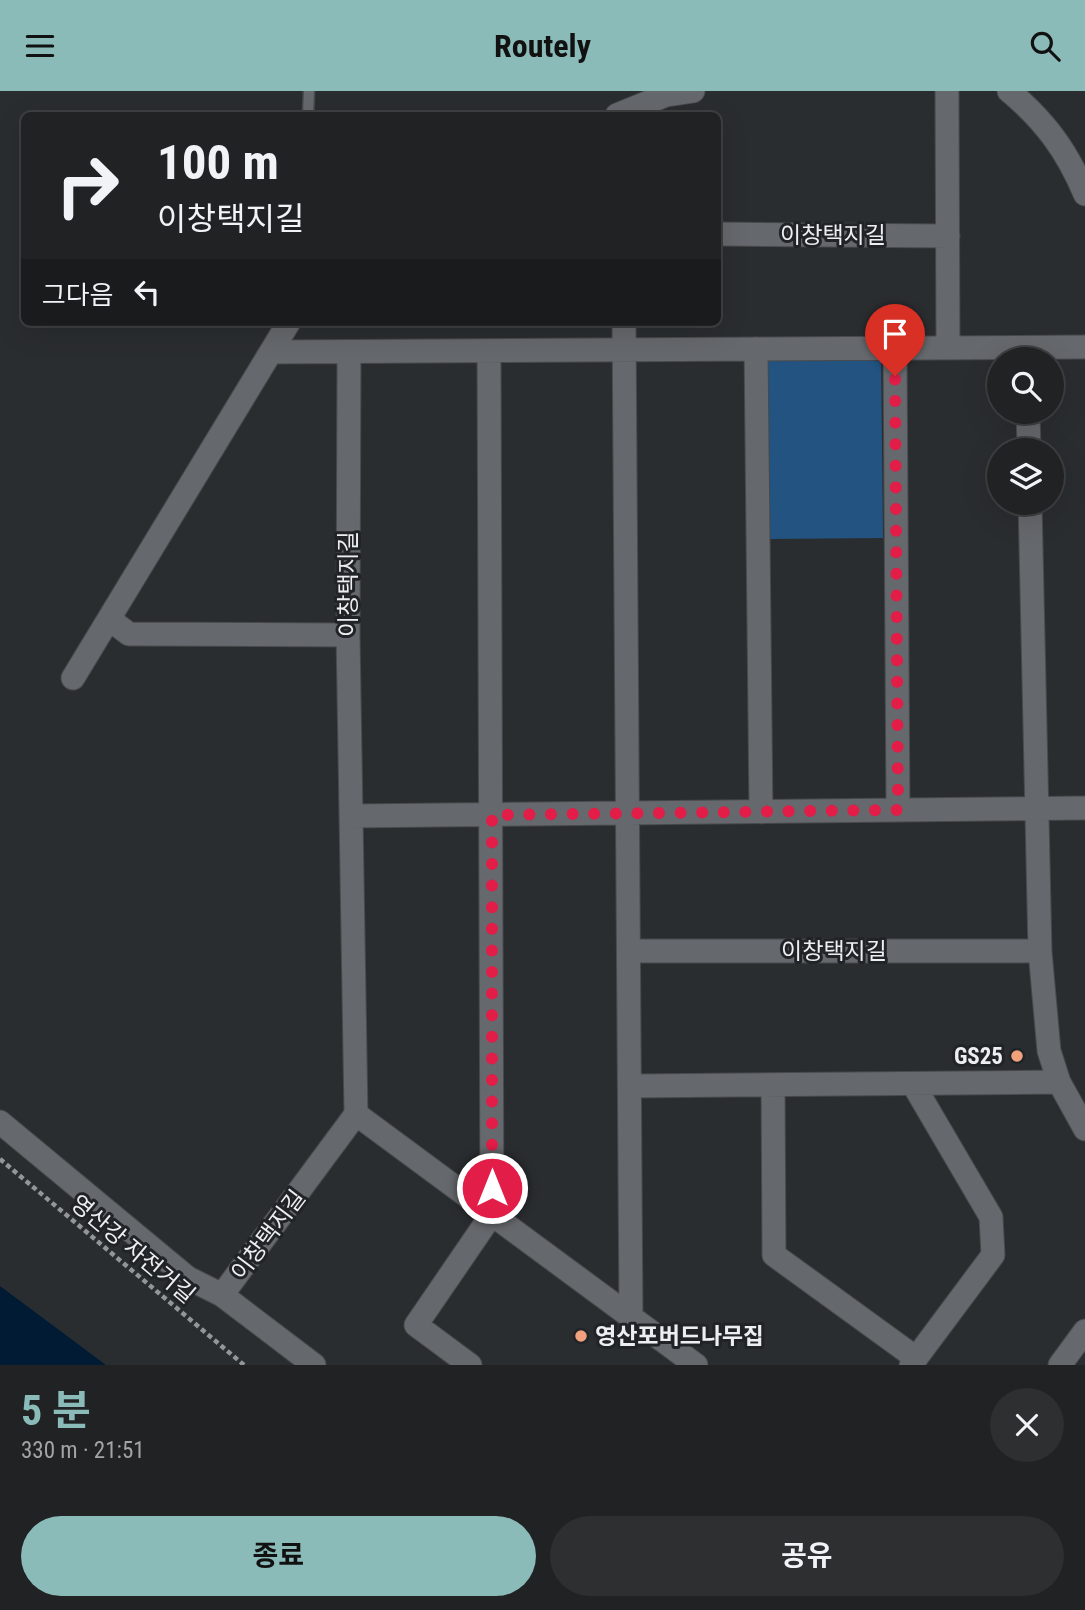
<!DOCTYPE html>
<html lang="ko">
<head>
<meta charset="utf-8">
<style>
  body { margin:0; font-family:"Roboto Condensed","Noto Sans KR",sans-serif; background:#2d2f31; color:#f1f3f6; height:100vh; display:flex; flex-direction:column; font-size:26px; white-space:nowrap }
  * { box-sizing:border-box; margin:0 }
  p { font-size:23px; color:#a2a4a6 }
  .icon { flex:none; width:38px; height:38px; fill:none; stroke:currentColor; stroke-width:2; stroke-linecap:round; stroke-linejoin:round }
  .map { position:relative; height:1274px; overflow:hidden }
  .details { display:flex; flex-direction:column; background:#202224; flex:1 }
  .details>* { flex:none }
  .guide { position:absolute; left:21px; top:21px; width:700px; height:214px; border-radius:10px; box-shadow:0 7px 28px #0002,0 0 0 2px #3d3f41; background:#202224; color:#f1f3f6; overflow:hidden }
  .buttons { position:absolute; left:987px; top:256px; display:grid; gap:14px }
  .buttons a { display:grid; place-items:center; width:77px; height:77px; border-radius:50%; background:#202224; box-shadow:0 7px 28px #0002,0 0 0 2px #3d3f41; font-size:35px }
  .pin { position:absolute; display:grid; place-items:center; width:60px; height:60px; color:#fff; margin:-72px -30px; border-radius:50% 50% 50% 0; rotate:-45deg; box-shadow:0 0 7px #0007 }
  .pin .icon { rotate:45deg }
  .me { position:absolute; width:77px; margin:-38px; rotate:0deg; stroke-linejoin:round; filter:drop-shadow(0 0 5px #0008) }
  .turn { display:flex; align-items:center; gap:24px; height:147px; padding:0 21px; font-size:32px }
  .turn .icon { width:91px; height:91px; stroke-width:2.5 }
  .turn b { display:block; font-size:49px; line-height:60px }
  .then { display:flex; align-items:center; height:66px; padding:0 21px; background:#0003; gap:14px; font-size:26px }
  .round { display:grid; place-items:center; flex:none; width:74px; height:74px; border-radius:37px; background:#2d2f31 }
  .head { display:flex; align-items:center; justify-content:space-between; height:119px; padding:0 21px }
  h1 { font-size:42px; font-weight:700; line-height:52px; color:#8bbbb9 }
  .action { display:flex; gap:14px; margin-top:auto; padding:14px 21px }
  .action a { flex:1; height:80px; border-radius:42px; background:#8bbbb9; color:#111; font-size:28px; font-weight:700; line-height:80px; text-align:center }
  .action a+a { background:#2d2f31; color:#f1f3f6 }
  header { display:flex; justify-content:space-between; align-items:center; height:91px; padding:0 21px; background:#8bbbb9; color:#111; font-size:32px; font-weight:700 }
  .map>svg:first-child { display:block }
  .green { fill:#225381 }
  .water { fill:#011b35 }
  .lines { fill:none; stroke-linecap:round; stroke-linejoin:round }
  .service-casing { stroke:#47494c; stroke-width:13 }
  .minor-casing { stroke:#47494c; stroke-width:25 }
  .path { stroke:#939698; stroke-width:4.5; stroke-dasharray:5 3.5; stroke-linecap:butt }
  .service { stroke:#65686c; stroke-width:10 }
  .minor { stroke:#65686c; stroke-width:23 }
  .route { stroke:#e11d48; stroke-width:12; stroke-dasharray:0 21.6 }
  .poi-dot { fill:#f1a17b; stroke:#202327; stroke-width:2.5 }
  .labels { text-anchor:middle; stroke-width:6; stroke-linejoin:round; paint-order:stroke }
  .street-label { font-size:23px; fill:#eceef0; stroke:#202327 }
  .poi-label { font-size:23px; font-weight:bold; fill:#eceef0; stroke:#202327; text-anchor:end }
</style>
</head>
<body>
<header><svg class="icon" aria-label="menu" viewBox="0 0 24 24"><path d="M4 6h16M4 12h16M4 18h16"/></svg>Routely<svg class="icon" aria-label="search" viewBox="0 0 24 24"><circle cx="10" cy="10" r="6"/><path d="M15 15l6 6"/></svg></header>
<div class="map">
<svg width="1085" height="1274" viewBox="0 0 1085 1274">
  <rect width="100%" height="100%" fill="#2a2d30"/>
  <path class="green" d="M881,266L883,447L769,448L767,267Z"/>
  <path class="water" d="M0,1195L106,1274H0Z"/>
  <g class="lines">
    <defs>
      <path id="service" d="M308,24L309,0"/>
      <path id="minor" d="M947,0L948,257
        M1009,0C1045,30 1067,60 1085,103
        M617,24L666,4L693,0
        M718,143L948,145
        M624,231L631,1226
        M895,257L898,719
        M756,258L761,721
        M271,261L1085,256
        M1028,320L1029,359
        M1030,411L1040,860L1049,960L1059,991L1085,1038
        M109,528L129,543L348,544
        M73,587L289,231
        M351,725L1085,717
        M629,860H1040
        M773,994L774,1164L916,1267
        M632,995L1059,991
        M356,1023L696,1274
        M0,1031L188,1187L222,1204
        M314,1274L222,1204L356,1023L348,544L349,261
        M470,1274L416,1234L492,1123L489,260
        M911,1274L993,1164L991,1126L913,993
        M1060,1274L1085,1240"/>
    </defs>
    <use href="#service" class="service-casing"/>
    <use href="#minor" class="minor-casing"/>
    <path class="path" d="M0,1068L244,1274"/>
    <use href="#service" class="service"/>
    <use href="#minor" class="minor"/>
  </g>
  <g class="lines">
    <path class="route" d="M492,1097V724L898,719L895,285"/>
  </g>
  <g class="poi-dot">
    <circle cx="1017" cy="965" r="7"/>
    <circle cx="581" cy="1245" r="7"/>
  </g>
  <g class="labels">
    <g class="street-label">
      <text x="833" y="152">이창택지길</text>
      <text transform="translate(348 493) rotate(-90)" y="8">이창택지길</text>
      <text x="834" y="868">이창택지길</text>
      <text transform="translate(268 1144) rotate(-53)" y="8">이창택지길</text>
      <text transform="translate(133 1158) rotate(40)" y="8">영산강 자전거길</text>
    </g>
    <g class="poi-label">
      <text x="1003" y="973">GS25</text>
      <text x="595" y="1253" text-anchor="start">영산포버드나무집</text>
    </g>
  </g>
</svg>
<div class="buttons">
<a><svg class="icon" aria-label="search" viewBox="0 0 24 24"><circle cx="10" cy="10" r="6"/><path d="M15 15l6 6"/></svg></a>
<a><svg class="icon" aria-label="layers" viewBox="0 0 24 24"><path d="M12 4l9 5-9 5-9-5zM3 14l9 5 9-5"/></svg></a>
</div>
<div class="pin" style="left:895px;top:285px;background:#d93025"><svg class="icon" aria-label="arrive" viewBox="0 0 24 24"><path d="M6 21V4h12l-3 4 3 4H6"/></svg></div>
<svg class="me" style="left:492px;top:1097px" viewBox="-20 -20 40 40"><circle r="17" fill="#e11d48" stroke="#fff" stroke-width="3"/><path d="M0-11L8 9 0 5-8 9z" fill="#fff"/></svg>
<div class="guide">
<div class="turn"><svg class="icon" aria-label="right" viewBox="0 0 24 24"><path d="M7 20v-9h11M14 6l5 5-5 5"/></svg><div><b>100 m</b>이창택지길</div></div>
<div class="then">그다음<svg class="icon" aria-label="left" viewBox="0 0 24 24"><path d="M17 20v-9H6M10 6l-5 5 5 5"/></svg></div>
</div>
</div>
<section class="details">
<div class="head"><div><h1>5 분</h1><p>330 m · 21:51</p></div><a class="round"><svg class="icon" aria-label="close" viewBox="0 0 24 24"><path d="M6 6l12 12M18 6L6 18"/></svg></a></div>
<div class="action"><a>종료</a><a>공유</a></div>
</section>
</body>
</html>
